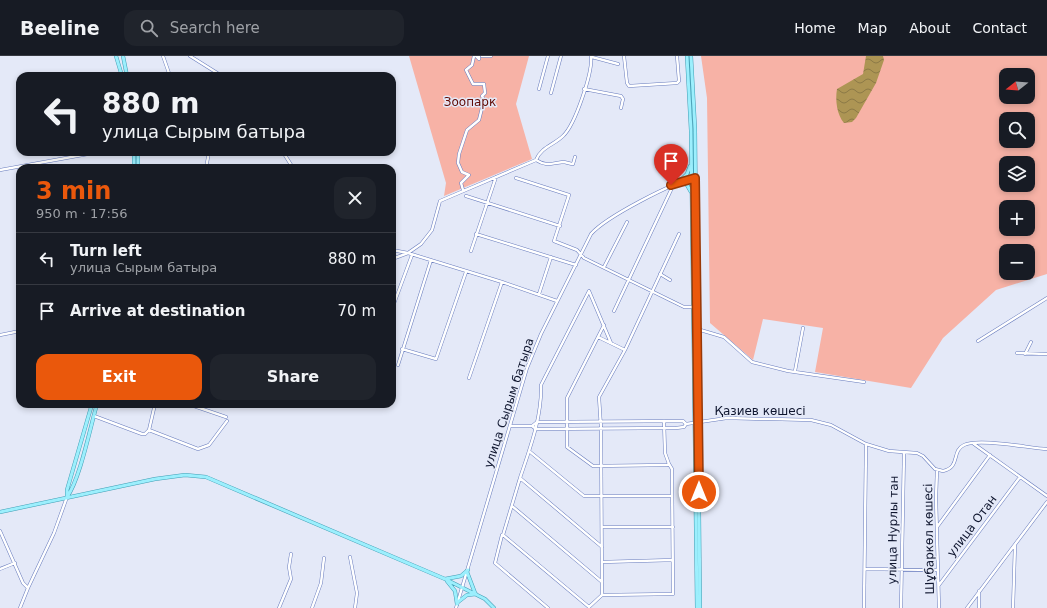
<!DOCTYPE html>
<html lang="en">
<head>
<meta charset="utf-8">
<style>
  body { margin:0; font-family:"DejaVu Sans",sans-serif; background:#20242c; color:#f1f3f6; height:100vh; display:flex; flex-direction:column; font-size:15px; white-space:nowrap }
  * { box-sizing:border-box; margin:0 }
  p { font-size:13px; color:#9ea1a6 }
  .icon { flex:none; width:22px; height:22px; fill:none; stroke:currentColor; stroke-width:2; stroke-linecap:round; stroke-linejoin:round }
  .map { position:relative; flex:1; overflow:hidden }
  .panel { position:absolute; left:16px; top:108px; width:380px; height:244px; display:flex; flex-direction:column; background:#171b24; border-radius:12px; box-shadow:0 2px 6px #0003 }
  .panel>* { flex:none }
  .top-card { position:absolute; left:16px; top:16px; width:380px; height:84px; border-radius:12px; box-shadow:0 2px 6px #0003; background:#171b24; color:#f1f3f6; overflow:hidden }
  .needle { width:26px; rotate:253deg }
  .tools { position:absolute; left:999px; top:12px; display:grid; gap:8px }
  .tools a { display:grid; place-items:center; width:36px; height:36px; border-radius:8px; background:#171b24; box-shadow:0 2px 6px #0003; font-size:20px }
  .pin { position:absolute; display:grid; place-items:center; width:34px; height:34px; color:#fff; margin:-41px -17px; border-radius:50% 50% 50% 0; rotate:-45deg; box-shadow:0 0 4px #0007 }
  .pin .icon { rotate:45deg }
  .me { position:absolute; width:44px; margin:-22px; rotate:0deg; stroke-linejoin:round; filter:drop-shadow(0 0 3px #0008) }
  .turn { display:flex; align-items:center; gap:14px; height:84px; padding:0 20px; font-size:18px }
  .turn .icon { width:52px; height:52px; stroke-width:2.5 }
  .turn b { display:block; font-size:28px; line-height:34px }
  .round { display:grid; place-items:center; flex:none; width:42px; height:42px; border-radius:12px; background:#20242c }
  .summary { display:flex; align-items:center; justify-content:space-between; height:68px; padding:0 20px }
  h1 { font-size:24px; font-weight:600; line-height:30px; color:#ea580c }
  .button { display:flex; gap:8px; margin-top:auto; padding:8px 20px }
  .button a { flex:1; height:46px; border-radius:12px; background:#ea580c; color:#fff; font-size:16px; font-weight:600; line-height:46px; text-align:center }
  .button a+a { background:#20242c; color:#f1f3f6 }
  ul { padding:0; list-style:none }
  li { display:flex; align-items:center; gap:12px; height:52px; padding:0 20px; border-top:1px solid #363941 }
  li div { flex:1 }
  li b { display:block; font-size:15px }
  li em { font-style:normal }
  header { display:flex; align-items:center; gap:24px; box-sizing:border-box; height:56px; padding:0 20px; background:#171b24; border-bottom:1px solid #363941 }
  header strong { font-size:19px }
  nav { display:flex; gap:22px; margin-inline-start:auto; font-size:14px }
  .search { width:280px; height:36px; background:#20242c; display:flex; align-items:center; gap:10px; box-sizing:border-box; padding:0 14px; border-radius:12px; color:#9ea1a6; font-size:15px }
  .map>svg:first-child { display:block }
  .green { fill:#f7b2a6; fill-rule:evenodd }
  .water { fill:url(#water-waves) }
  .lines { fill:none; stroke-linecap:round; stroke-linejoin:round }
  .minor-casing { stroke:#677bbd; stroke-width:3.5 }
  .major-casing { stroke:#409db4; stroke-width:4 }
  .minor { stroke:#fff; stroke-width:2.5 }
  .major { stroke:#9ceffd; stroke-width:3 }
  .route-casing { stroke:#983908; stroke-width:10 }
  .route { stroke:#ea580c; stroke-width:7 }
  .labels { text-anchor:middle; stroke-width:3; stroke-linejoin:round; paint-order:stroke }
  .park-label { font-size:12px; fill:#610a04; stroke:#e4e9f8 }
  .street-label { font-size:12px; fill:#0f162f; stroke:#e4e9f8 }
</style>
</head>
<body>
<header>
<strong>Beeline</strong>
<div class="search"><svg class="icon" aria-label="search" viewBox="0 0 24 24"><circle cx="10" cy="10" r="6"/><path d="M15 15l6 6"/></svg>Search here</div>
<nav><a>Home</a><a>Map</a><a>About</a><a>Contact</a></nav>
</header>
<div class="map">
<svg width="1047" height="552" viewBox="0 0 1047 552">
  <defs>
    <pattern id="water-waves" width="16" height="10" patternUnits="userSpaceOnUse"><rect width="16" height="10" fill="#ad9554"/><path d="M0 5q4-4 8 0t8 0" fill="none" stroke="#8b7946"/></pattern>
  </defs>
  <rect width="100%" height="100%" fill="#e4e9f8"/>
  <path class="green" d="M409,0H529L516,48L532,103L444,140L446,127Z
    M701,0H1047V218L996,234L943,282L911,332L815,316L823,272L763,263L753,304L710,267L707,42ZM1006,19H1028V41H1006ZM1006,63H1028V85H1006ZM1006,107H1028V129H1006ZM1006,151H1028V173H1006ZM1006,195H1028V217H1006Z"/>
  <path class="water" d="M866,0H883L884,4L876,27L856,62L852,66L844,67C837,59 835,44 837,33L863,18Z"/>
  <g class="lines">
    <defs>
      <path id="minor" d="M163,0L170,20
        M190,0L222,20
        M476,0L479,3V0
        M482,0H491
        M624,0L627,27L629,30L677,27L679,25L677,0
        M592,1L618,8
        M539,33L548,0
        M584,33L621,40L623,43L621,52
        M551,37L561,0
        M283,96L293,112
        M536,104C547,111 552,107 563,106C566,106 570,108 573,108L575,101
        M206,112L209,96
        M0,114L99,96
        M516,122L569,139L554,185L577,194L584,202L684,251H694
        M463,134L461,127L469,119L462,116L458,107L459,98L467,74L479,64L484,44L482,40L485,37L484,28H473L466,14L472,9L474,0
        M466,140L560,170
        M476,178L576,209
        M392,194L408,197L421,188L432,174L440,145L536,104C541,91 554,89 563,80C575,69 593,16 591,0
        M471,195L496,121
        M392,203L408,197L502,226L557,245
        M604,211L627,166
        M660,218L670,224
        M589,235L541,329C542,361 530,392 520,422L602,491
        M589,235L611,287
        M539,238L551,201
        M392,253L412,199
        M614,255L671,134V130
        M604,269L567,342V391L593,410L667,409L669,408L665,397L664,365
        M697,273L724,281L752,306L788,315L864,326
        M0,279L20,275
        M598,281L625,294
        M978,285L1047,242
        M402,293L436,303L466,216
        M1017,297L1047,298
        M1025,298L1031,286
        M398,309L431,204
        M795,315L803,272
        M469,322L502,226
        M188,348L226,361
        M94,360L142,378H145L149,374L155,348
        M510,370H532L537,366L683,365L686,368L727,362L811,364L831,369L866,388L889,395L917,397L923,400L935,413L943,415C961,411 951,395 964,389C979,382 1029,392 1047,393
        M532,370L536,373L676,372L684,371L686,368
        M149,374L198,393L209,389L227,365
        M974,388L1047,440
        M529,395L584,440H672
        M669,408L672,413L673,538L602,539L601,372L599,341L625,294L679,178
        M937,414L936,442L939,552
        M520,422L503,479L589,551L602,539
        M512,450L602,526
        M602,471H673
        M937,471L990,399
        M0,475L23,527L28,532
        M502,479L495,507L548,552
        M350,501L357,537L355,552
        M602,506L673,504
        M0,513L15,507
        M865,513L938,514
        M939,529L1020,421
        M979,535V552
        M20,552L28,532L54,477L67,441
        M279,552L291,523L289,511L291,498
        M312,552L321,527L324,502
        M456,552L527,312L541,278L591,178C606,161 673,126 695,122
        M864,552L866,389
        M901,552L904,397
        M967,552L1047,446
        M1013,552L1015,489"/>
      <path id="major" d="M116,0L122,20
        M123,0L127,20
        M687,0L691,75L697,552
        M691,0L695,73L700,552
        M134,96V112
        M138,96V112
        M679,126L687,118L690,110
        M679,126L687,129L691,136
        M67,441C80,423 90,372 97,348
        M67,441V434L92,348
        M0,456L155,423L185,419L206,421L445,523L485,543L494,552
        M467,516L475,537
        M445,523L461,520L468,514
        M447,525L455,535L457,548
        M458,546L467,539L476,538"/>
    </defs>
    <use href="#minor" class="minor-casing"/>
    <use href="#major" class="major-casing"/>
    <use href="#minor" class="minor"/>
    <use href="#major" class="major"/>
  </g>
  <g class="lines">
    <defs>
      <path id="route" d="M671,129L695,122L699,436"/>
    </defs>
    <use href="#route" class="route-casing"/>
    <use href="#route" class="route"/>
  </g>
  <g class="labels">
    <g class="park-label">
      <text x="470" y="50">Зоопарк</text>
    </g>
    <g class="street-label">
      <text transform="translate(509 347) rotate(-72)" y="4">улица Сырым батыра</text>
      <text x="760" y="359">Қазиев көшесі</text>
      <text transform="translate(972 470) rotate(-53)" y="4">улица Отан</text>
      <text transform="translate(893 474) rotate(-89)" y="4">улица Нурлы тан</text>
      <text transform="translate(929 483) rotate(-91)" y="4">Шұбаркөл көшесі</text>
    </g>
  </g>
</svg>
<div class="tools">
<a><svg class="needle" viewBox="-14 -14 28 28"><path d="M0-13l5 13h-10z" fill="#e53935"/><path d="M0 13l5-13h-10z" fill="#9ea1a6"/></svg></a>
<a><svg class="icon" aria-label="search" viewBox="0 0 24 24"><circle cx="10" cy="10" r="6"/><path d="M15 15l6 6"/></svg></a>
<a><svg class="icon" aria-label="layers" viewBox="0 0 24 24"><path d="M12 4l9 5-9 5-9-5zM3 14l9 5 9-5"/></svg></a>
<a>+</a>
<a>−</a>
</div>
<div class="pin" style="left:671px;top:129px;background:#d93025"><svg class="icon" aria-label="arrive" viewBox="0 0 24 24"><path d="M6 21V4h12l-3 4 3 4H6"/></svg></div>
<svg class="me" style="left:699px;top:436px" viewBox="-20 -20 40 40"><circle r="17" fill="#ea580c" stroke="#fff" stroke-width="3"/><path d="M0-11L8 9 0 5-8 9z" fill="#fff"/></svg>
<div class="top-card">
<div class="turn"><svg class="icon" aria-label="left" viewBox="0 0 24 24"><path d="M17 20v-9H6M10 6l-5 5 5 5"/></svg><div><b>880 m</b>улица Сырым батыра</div></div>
</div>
<section class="panel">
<div class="summary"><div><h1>3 min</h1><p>950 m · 17:56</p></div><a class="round"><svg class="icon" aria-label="close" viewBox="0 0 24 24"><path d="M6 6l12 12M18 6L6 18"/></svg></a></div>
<ul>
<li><svg class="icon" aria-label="left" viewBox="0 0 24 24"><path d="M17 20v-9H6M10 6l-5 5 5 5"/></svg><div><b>Turn left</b><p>улица Сырым батыра</p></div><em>880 m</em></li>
<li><svg class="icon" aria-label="arrive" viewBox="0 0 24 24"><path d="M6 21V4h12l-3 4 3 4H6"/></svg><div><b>Arrive at destination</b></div><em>70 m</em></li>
</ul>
<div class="button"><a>Exit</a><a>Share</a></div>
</section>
</div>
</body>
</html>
